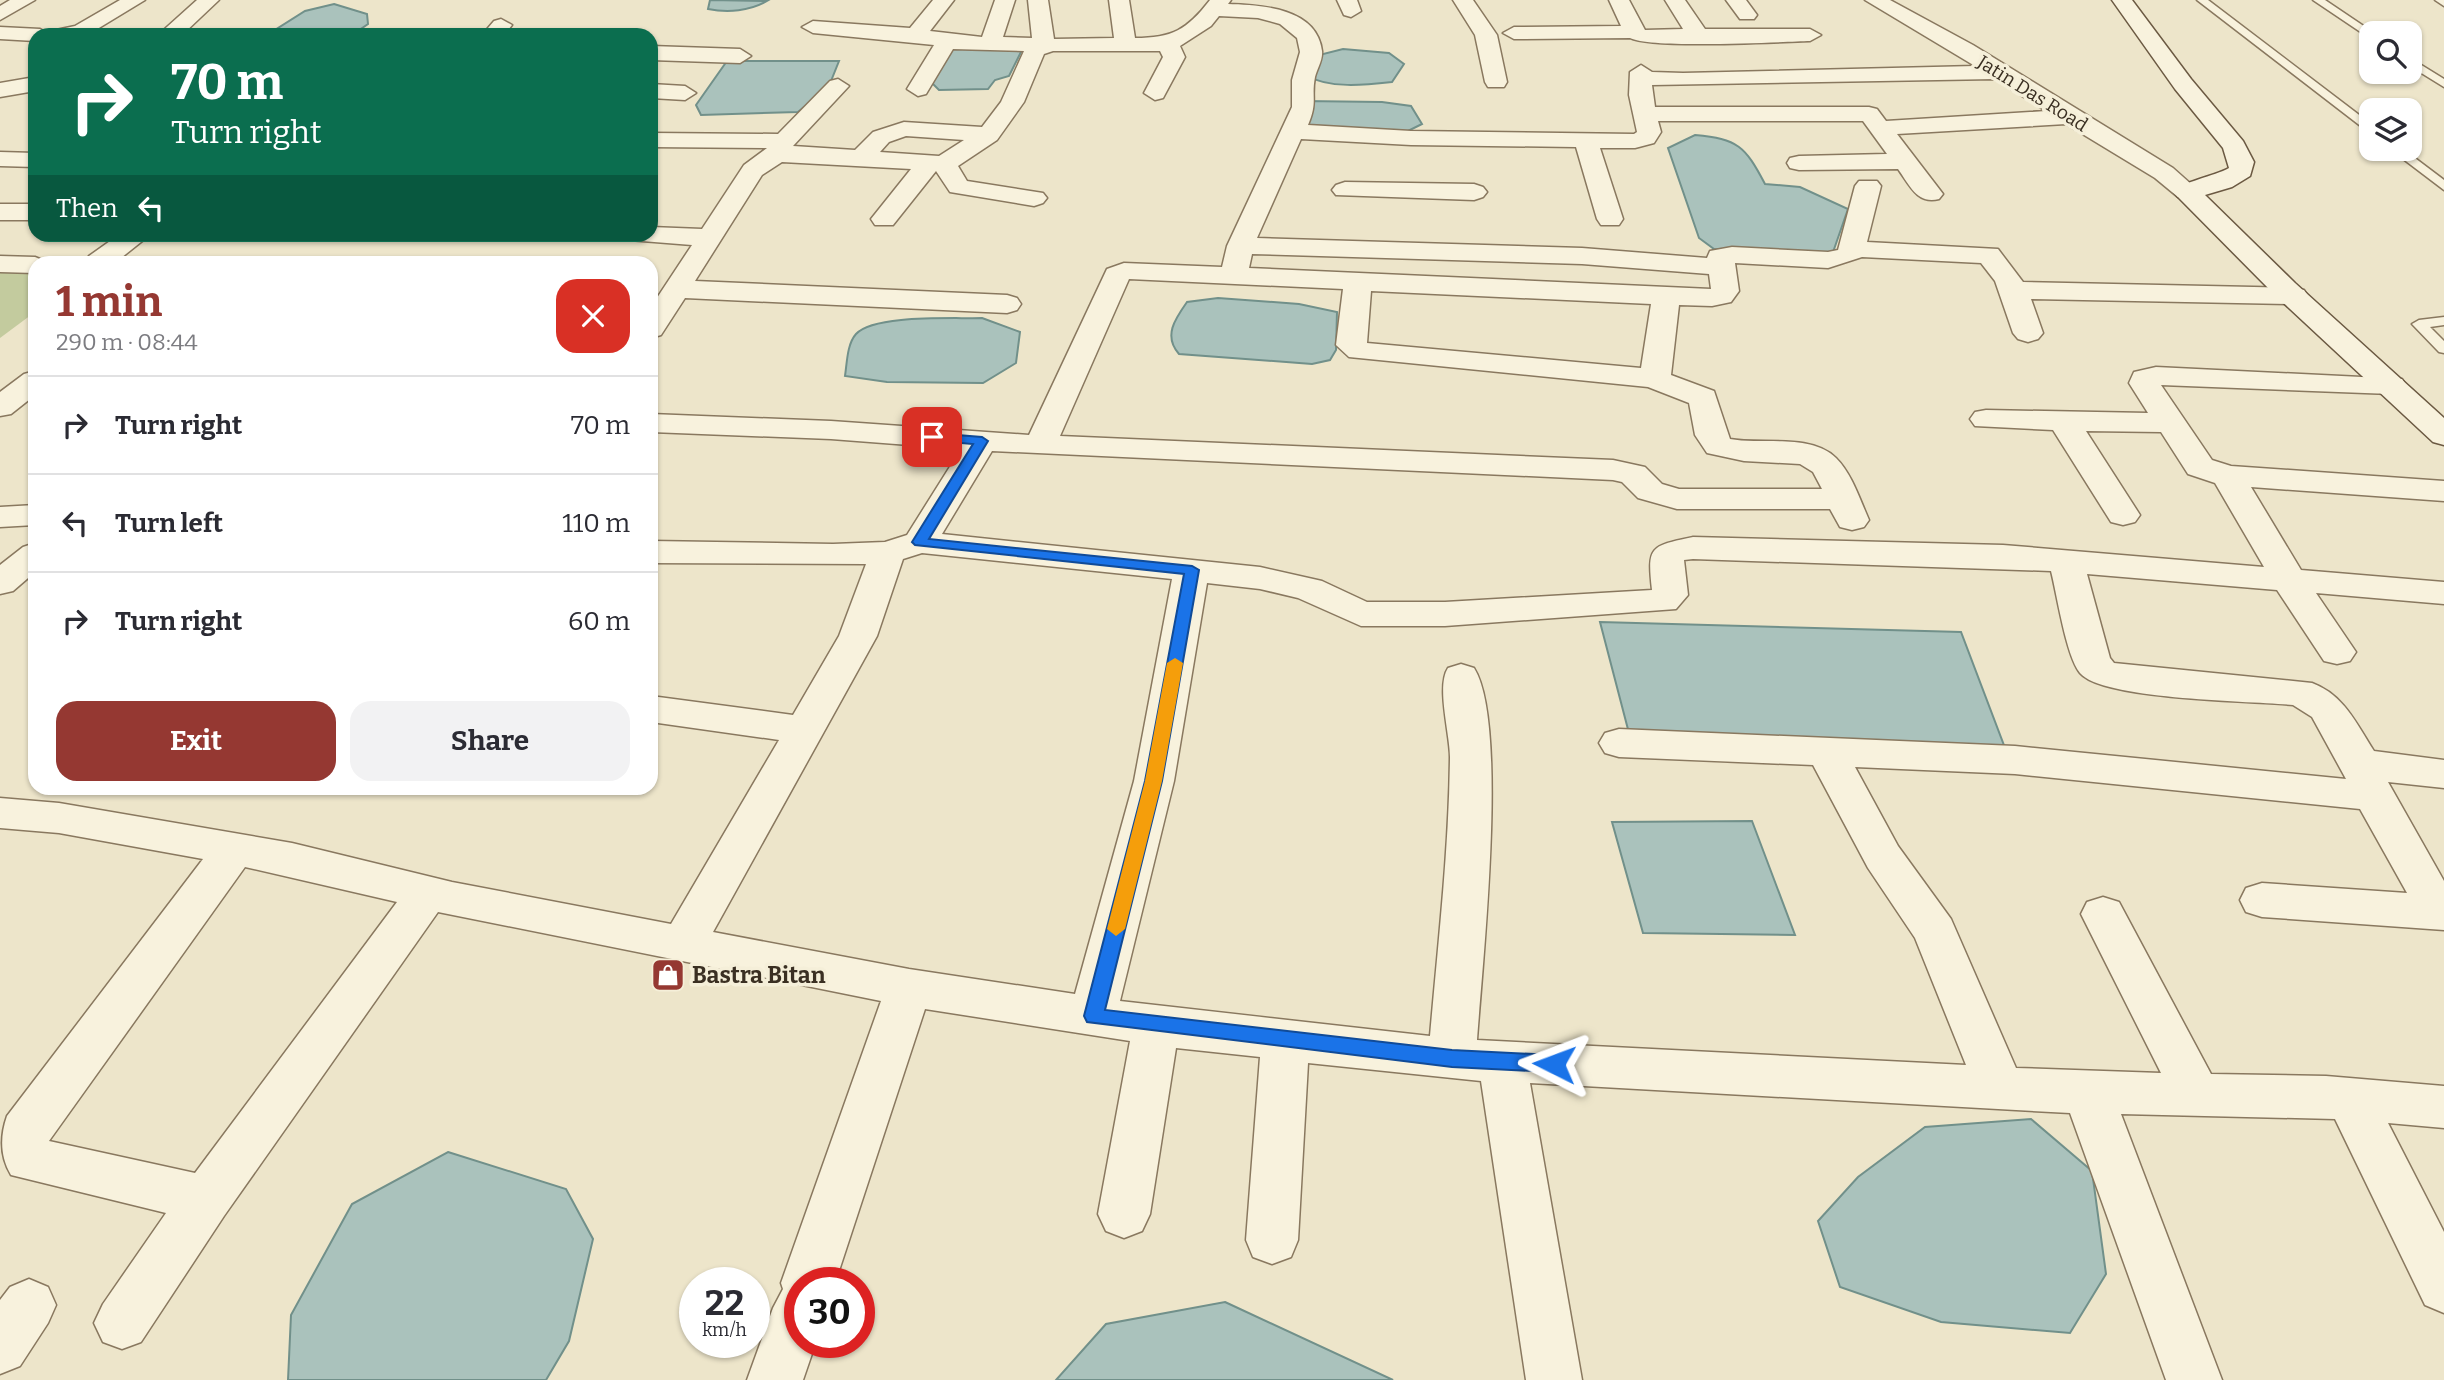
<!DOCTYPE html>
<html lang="en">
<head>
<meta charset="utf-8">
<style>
  body { margin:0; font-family:Bitter,serif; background:#f2f2f3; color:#2b2b33; height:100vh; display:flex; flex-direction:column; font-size:26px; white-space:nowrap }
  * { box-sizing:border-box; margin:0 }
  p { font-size:23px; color:#7c7c81 }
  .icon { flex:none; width:38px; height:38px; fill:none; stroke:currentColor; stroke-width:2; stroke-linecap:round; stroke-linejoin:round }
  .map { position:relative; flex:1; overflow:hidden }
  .drawer { position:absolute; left:28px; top:256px; width:630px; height:539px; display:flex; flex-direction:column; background:#fff; border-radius:21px; box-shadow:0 2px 5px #0004 }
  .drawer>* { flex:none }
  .banner { position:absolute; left:28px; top:28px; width:630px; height:214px; border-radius:21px; box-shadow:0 2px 5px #0004; background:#0b6e4f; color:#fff; overflow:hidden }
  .tools { position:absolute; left:2359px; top:21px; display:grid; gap:14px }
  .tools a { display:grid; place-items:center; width:63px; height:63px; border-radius:14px; background:#fff; box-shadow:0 2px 5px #0004; font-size:35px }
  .speed { position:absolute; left:679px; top:1267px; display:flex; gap:14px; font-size:35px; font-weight:700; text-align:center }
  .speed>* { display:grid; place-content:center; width:91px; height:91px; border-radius:50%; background:#fff; box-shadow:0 2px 5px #0004; line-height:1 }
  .speed small { font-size:18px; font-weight:400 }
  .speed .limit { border:10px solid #d22; background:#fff; color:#111 }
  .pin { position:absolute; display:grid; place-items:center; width:60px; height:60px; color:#fff; margin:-30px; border-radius:14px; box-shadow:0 4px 10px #0006 }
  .me { position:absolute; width:77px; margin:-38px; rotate:273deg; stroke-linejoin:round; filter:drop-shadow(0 0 5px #0008) }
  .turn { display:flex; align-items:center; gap:24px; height:147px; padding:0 28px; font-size:32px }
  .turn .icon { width:91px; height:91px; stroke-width:2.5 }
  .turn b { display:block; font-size:49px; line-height:60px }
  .then { display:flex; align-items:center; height:66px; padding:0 28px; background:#0003; gap:14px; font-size:26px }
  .round { display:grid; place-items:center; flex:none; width:74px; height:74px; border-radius:21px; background:#f2f2f3 }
  .head { display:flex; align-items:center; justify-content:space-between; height:119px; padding:0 28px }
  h1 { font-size:42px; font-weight:700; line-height:52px; color:#953832 }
  .action { display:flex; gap:14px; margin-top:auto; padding:14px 28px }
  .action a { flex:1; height:80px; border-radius:21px; background:#953832; color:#fff; font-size:28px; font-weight:700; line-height:80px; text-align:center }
  .action a+a { background:#f2f2f3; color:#2b2b33 }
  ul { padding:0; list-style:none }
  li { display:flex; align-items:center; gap:21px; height:98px; padding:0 28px; border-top:2px solid #e1e1e2 }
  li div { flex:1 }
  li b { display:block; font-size:26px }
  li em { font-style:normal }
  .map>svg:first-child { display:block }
  .green { fill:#c3cb9e }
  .water { fill:#aac2bc; stroke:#71908a; stroke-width:2 }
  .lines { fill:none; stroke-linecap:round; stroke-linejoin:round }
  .lane-casing { stroke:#89785f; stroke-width:3 }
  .street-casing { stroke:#89785f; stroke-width:3 }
  .secondary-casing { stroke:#6b5942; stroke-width:3 }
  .lane { fill:#f8f2dd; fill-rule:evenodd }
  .street { fill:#f8f2dd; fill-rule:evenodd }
  .secondary { fill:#f8f2dd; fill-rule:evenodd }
  .route { fill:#1a73e8; stroke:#114b97; stroke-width:2 }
  .slow { fill:#f59e0b }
  .labels { text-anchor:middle; stroke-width:7; stroke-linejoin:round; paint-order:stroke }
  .far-street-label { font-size:19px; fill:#3a2f22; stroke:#f5efd9 }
  .poi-label { font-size:23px; font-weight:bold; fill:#3a2f22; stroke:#f5efd9; text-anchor:start }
</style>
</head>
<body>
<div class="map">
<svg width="2444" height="1380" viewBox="0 0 2444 1380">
  <rect width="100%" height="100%" fill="#ede5ca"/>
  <path class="green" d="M0,269H35V312L0,338Z"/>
  <path class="water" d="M710,0L767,1C750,11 728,13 708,9Z
    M334,4L367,14L368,24L352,35H267L305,11Z
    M1024,46L1009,76L995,80L988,89L939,90L931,82L937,66L955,47Z
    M1343,49L1389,53L1404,64L1392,82C1365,85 1329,89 1305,75L1315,56Z
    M727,61H839L829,86L798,112L701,115L696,105Z
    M1303,101L1382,102L1411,106L1422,124L1406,132L1296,125Z
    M1695,135C1738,139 1745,146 1765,184L1800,187L1848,209L1832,255L1714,249L1699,238L1668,148Z
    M1218,298L1299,304L1337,312L1336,350L1330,360L1312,364L1179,354C1163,336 1175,319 1187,302Z
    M982,318L1020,332L1016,363L983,383L887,382L845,376C847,363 847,344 856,334C874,314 955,319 982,318Z
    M1600,622L1961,632L2005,748L1630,737Z
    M1752,821L1795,935L1643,933L1612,822Z
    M2031,1119L2092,1171L2106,1274L2070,1333L1941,1322L1840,1287L1818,1221L1858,1177L1925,1127Z
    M448,1152L566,1189L593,1239L569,1341L546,1380H288L291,1315L352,1204Z
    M1225,1302L1393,1380H1056L1106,1324Z"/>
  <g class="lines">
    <defs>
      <path id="lane" d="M2197,0H2208L2371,124V134Z
        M2313,0H2325L2374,33H2371V39Z
        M2435,0H2444V6Z
        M2410,58L2444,79V87L2410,66Z
        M2390,149H2403L2444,180V190Z
        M2444,317V325L2430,327L2444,341V353L2439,352L2412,324L2419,320Z"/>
      <path id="street" d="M10,0H35L0,20V6Z
        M120,0H145L89,34L53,35L56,30L75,26Z
        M197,0H219L182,35H158Z
        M933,0H954L930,31L982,37L995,0H1015L1003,37L1032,38L1028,0H1048L1054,39L1114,38L1109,0H1129L1135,38C1172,38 1187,30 1210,0H1231L1228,4C1262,5 1317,8 1322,51C1323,60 1317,69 1315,77C1311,98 1318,101 1308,125L1411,131L1634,134L1637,132L1629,95L1630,72L1641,65L1652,72L1683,73L1975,66L1865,0H1890L1973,45L2173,168L2200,192L2196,197H2178L2155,178L2066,124L1897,134L1943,194L1939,199C1917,205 1909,184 1898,169L1799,170L1790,168L1787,163L1790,158L1799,156L1887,154L1863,121H1658L1661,132L1654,143L1635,148H1600L1623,219L1619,225H1601L1597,219L1576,147L1411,145L1301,139L1257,238L1582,248L1707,258L1710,251L1732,247L1828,252L1838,250L1855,186L1859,181H1877L1881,186L1867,242L1998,249L2023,282L2294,288L2304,290L2308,296L2304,302L2294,304L2031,299L2043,333L2038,339L2028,342L2018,339L2013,333L1995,281L1981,263L1862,257L1828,268L1735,263L1739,291L1731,302L1712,306L1679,305L1671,375L1714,391L1730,439C1761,445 1811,433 1836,458C1852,474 1860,500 1869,520L1864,527L1852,530L1840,527L1830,509H1677L1638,498L1622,482L1613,480L992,451L942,534L1260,567L1322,581L1367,602H1445L1652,590C1647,546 1650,546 1693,537L2003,545L2264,567L2215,483L2188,474L2161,432L2086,431L2140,515L2135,522L2123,525L2111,522L2053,430L1975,426L1970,419L1975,412L1986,410L2148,413L2129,383L2134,372L2156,367L2402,379L2406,385L2402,391L2391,394L2161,385L2212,460L2231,466L2444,481V501L2251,487L2301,570L2444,582V604L2316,593L2356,652L2350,661L2337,664L2324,661L2277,590L2087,574L2110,658L2114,663L2312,683C2344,695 2356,723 2374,751L2444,760V788L2388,782L2444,881V930L2262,917L2246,912L2240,900L2246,888L2262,883L2407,893L2360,809L2015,774L1855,767L1898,846L1951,919L2016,1068L2161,1073L2081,914L2087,902L2103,897L2119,902L2211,1074L2326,1076L2444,1086V1128L2388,1123L2444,1232V1313L2425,1305L2335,1119L2121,1114L2222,1380H2166L2070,1113L1530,1083L1582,1380H1526L1481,1081L1308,1063L1298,1240L1291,1257L1272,1264L1253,1257L1246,1240L1260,1057L1176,1048L1150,1214L1142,1231L1124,1238L1106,1231L1098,1214L1130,1041L925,1009L835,1283H800V1342H816L803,1380H747L773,1308L783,1289L781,1283L881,1001L438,912L224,1216L141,1342L122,1349L103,1342L94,1323L103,1304L166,1213L11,1175C0,1157 0,1136 7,1116L203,859L59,833L0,828V798L59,803L292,843L452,882L671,924L779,740L651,722V696L793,715L839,636L866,564L651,563V541L833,544L885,542L907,535L961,449L831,439L651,432V414L831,421L1029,435L1107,269L1124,263L1222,267L1227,246L1292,107V80L1300,52L1297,38L1280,24L1258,18L1219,16L1211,26L1180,46L1185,57L1163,98L1155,100L1144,93L1163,57L1160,51H1053L1044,54L1024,102L997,140L958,166L967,181L1043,193L1047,198L1043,203L1034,206L950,192L936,171L893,225H875L871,219L911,169L782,162L762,175L695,281L1007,295L1017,298L1021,304L1017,310L1007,313L685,298L661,335L651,338V307L692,245L629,240L625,234H651V227L702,229L744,165L767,148L651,147V133L778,134L830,81L838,79L849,86L793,146L855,150L873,132L904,122L982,127L1001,102L1024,51L953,49L926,94L918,96L907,89L934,45L813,33L802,27L813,21L910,28ZM1995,79L2046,111L1886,121L1877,109L1869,107H1655L1652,85ZM906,136L964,140L939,156L880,152L889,142ZM1252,254L1582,264L1709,274L1711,289L1249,268ZM1129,279L1343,289L1336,345L1349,357L1648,387L1689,403L1695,435L1707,453L1744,461L1800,464L1813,472L1822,489H1679L1662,484L1645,467L1613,460L1060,436ZM1371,291L1651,304L1641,368L1367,343ZM922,553L1172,579L1134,781L1075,994L909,969L713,932L877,636L903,559ZM1693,559L2051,571C2057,594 2066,656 2080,673C2102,700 2253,701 2293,705L2312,717L2346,779L2015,746L1619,729L1605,733L1599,743L1605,753L1619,757L1813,765L1868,868L1915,938L1966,1065L1477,1040C1482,966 1509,723 1474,668L1461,664L1448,668C1436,686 1450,734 1450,757C1449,851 1438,944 1430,1036L1120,1001L1174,781L1207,583L1260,589L1298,598L1361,626H1445L1676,609L1688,595L1684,560ZM245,867L397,902L195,1173L49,1141Z
        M1337,0H1357L1361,11L1351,17L1344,15Z
        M1453,0H1473L1497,35L1507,82L1504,87H1488L1485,82L1475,35Z
        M1609,0H1629L1645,30L1683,29L1665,0H1685L1705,29H1810L1821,35L1810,41C1777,42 1651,49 1630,38L1514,39L1503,33L1514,27L1621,26Z
        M1726,0H1746L1757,15L1754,19H1740Z
        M501,19L512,25L504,35H482L494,21Z
        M0,27L40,29L51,35H35V41L0,39Z
        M651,46L740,49L751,56L740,63L651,60Z
        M35,77V91L0,97V83Z
        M651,84L685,86L696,93L685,100L651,98Z
        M0,152L35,153V167L0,166Z
        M1345,182L1474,184L1483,187L1487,192L1483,197L1474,200L1336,195L1332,190L1336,185Z
        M0,204H35V220H0Z
        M120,234H151L116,262H86L89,256Z
        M0,256L35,257L47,262H35V273L0,272Z
        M35,371V395L11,414L0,416V392L24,374Z
        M35,505V525L0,527V507Z
        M35,543V572L13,591L0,594V565L23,547Z
        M29,1279L48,1287L56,1305L48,1323L20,1366L0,1374V1300L10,1287Z"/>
      <path id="secondary" d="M2112,0H2132L2191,79L2243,141L2254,162L2250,176L2232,187L2205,195L2295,283L2444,418V445L2433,442L2275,295L2178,197L2174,192C2181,182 2215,176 2229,168L2223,148L2175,89Z"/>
    </defs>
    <use href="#lane" class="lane-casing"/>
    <use href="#street" class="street-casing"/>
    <use href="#secondary" class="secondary-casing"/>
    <use href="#lane" class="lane"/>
    <use href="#street" class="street"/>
    <use href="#secondary" class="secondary"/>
  </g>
  <path class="route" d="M932,433L982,437L988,441L929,539L1192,566L1199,570L1162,781L1105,1010L1452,1050L1554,1055L1561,1058L1564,1064L1561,1070L1554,1072L1452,1067L1087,1022L1084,1016L1145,781L1184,574L915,545L912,542L973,444L927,440L925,437Z"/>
  <path class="slow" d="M1175,658L1183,663L1162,781L1125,929L1116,936L1107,929L1145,781L1167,663Z"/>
  <defs>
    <symbol id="shop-square" viewBox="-11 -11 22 22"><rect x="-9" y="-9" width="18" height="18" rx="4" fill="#953832" stroke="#f5efd9"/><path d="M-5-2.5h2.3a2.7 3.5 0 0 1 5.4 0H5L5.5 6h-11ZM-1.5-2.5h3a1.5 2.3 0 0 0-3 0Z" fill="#fff"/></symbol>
  </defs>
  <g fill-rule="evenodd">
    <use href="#shop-square" x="649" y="956" width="38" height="38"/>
  </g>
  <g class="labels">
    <g class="far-street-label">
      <text transform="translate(2033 93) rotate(32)" y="7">Jatin Das Road</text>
    </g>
    <g class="poi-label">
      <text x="692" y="983">Bastra Bitan</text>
    </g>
  </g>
</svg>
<div class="tools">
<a><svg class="icon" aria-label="search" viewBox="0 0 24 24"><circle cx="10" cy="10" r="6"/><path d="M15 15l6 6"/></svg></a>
<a><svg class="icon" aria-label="layers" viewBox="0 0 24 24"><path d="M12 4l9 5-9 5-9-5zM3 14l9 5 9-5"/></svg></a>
</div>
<div class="speed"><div>22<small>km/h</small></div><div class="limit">30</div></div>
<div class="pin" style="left:932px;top:437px;background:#d93025"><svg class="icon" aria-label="arrive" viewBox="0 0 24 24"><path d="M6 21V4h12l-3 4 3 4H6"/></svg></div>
<svg class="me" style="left:1554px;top:1064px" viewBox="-20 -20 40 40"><path d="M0-17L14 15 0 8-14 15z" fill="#1a73e8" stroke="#fff" stroke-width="4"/></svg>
<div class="banner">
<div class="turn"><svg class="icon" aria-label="right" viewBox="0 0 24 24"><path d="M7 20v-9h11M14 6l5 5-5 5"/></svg><div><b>70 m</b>Turn right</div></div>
<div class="then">Then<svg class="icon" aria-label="left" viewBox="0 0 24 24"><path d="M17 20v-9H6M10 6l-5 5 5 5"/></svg></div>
</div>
<section class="drawer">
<div class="head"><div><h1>1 min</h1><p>290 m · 08:44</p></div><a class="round" style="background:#d93025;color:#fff"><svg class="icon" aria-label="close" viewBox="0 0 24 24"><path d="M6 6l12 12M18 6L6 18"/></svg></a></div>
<ul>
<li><svg class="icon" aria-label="right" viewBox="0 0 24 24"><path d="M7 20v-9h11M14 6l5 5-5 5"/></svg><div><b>Turn right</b></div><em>70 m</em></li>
<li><svg class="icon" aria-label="left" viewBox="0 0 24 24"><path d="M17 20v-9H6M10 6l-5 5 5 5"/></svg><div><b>Turn left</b></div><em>110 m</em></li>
<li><svg class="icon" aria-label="right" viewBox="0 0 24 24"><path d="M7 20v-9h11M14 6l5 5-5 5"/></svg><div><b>Turn right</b></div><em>60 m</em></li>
</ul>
<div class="action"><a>Exit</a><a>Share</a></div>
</section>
</div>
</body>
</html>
